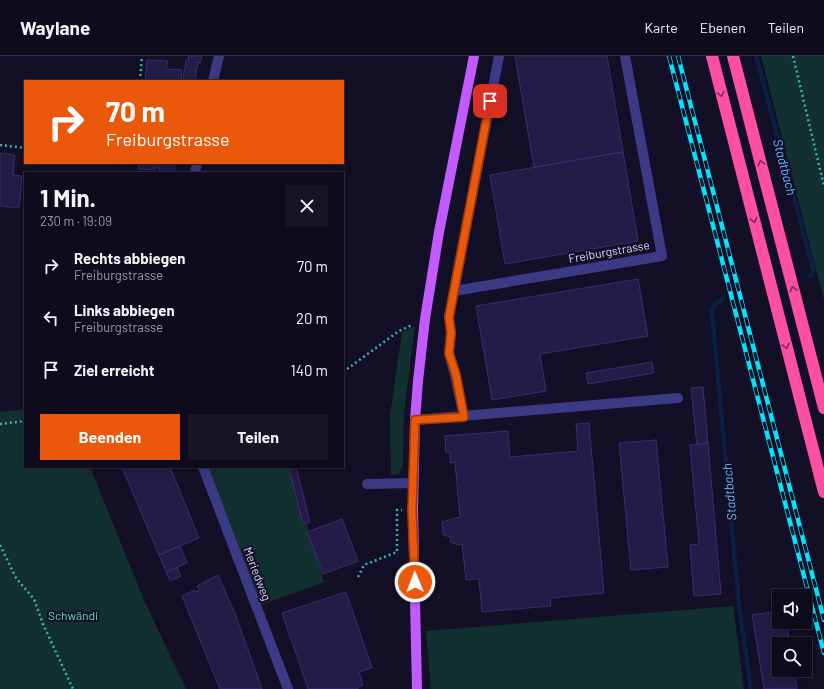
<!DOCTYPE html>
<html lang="de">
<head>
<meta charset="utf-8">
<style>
  body { margin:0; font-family:Barlow,sans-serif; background:#171425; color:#f1f3f6; height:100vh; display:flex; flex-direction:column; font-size:15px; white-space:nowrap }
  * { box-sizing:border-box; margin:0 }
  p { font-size:13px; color:#9b9ba3 }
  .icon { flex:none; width:22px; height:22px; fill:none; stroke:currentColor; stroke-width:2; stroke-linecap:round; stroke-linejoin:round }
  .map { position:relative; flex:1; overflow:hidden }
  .details { position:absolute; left:24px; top:116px; width:320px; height:296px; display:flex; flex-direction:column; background:#0e0b1c; border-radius:0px; box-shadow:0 2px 10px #0003,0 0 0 1px #2e2b3b }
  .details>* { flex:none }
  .top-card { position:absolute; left:24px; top:24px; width:320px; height:84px; border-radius:0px; box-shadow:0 2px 10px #0003,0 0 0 1px #2e2b3b; background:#ea580c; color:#fff; overflow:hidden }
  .tools { position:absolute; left:772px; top:533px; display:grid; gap:8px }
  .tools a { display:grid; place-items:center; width:40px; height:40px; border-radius:0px; background:#0e0b1c; box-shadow:0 2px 10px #0003,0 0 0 1px #2e2b3b; font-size:20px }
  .pin { position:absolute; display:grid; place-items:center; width:34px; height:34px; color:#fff; margin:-17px; border-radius:8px; box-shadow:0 2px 6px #0006 }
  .me { position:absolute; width:44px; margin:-22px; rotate:359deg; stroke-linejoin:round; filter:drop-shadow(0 0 3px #0008) }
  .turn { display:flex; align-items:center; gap:14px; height:84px; padding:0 16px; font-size:18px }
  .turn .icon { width:52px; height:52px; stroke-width:2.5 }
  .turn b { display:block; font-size:28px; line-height:34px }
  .round { display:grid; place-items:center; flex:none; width:42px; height:42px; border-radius:0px; background:#171425 }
  .head { display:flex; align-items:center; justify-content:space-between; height:68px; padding:0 16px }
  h1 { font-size:24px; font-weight:700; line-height:30px }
  .primary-button { display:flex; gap:8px; margin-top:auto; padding:8px 16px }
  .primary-button a { flex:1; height:46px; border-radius:0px; background:#ea580c; color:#fff; font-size:16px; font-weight:700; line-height:46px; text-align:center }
  .primary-button a+a { background:#171425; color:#f1f3f6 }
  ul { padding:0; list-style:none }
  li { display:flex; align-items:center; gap:12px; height:52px; padding:0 16px }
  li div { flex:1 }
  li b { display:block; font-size:15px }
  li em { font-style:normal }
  header { display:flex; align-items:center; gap:24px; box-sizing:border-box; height:56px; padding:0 20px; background:#0e0b1c; border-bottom:1px solid #2e2b3b }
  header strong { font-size:19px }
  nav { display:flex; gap:22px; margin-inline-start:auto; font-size:14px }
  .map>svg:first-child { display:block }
  .green { fill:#12302f }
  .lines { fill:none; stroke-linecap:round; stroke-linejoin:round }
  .stream { stroke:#0a1f44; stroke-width:4.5 }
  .building { fill:#241b47; stroke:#3b2d73 }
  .path { stroke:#2fb8b0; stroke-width:2.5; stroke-dasharray:2 3; stroke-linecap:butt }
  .minor { stroke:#3d3a85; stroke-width:10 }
  .major { stroke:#c25bff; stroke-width:10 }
  .highway { stroke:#ff4fa3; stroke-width:12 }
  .rail-casing { stroke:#00e5ff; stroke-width:4.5 }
  .rail { stroke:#130f26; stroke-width:3; stroke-dasharray:9; stroke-linecap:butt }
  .oneway { stroke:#7d2c5e }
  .route-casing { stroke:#983908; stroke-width:10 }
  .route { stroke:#ea580c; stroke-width:7 }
  .labels { text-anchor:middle; stroke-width:4; stroke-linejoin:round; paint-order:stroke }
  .street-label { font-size:12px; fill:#d9d4ff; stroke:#130f26 }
  .park-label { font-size:12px; fill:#5fe0c0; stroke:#130f26 }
  .water-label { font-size:13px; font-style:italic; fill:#62b6ff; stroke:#130f26 }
</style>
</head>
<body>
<header>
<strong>Waylane</strong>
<nav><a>Karte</a><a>Ebenen</a><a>Teilen</a></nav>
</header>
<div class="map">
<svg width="824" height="633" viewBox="0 0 824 633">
  <rect width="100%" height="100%" fill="#130f26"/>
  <path class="green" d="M761,0H824V244Z
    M415,270L404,357L403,409L399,418L391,419L390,359L402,276Z
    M25,353V411H90L144,544L186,633H0V356Z
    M208,411H290L324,526L261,549Z
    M733,550L744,633H431L426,575Z"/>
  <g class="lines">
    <path class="stream" d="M756,0L813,213L812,218L809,220
      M723,243C716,247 713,249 712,257L739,549L751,633"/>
  </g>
  <path class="building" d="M189,0H202L200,7L198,6L195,25L183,23L186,4H188Z
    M515,0H607L623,96L534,111Z
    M147,4L168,5L166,13L182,14L181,25H145Z
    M623,96L638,185L505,208L490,119Z
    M0,97L15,99L13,119L22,120L19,152L0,150Z
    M139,107H175L174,117H159V112H155L154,114L138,113Z
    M638,223L648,280L540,298L546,335L492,344L476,250Z
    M652,306L654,317L588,328L586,317Z
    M703,331L708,387L697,389L691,332Z
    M589,367L604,537L550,542L551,550L482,556L479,523L466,524L462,488L458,489L450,486L451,481L443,479L442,466L460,461L455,406L450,407V396L446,397L445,380L508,375L510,401L578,395L576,368Z
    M656,384L668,511L631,514L619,387Z
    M708,387L721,538L694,540L690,489L699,488L690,389Z
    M122,411H170L199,482L159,499Z
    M296,411L310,466L303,468L289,412Z
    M342,463L358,505L323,518L307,476Z
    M180,490L187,507L166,516L159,499Z
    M177,512L181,520L170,525L166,516Z
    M218,519L236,560L262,633H220L182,540L195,534L196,536L199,535L197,530Z
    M346,536L372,612L359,616L363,629L357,631L358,633H308L282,557Z
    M779,555V566H786L790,588H779V614H794L797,633H764L752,559Z"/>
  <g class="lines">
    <path class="path" d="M793,0L824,130
      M140,25L142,0
      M0,89L25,92
      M156,117L157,112
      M343,316L399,275L412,269
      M0,368L25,365
      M0,489L16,522L34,543L43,568L73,633
      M358,521L364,509L397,496V454H402"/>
    <path class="minor" d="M213,25L219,0
      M195,117L197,107
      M454,235L662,200L625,0
      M464,361L455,319L449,297L451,277L449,261L499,0
      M415,364L678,342
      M203,411L288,633
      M367,428L413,427"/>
    <path class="major" d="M417,633L413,454L415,364L418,325L425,263L439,176L474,0"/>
    <path class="highway" d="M712,0L824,436
      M733,0L824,352"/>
    <defs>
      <path id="rail" d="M669,0L824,597
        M678,0L824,564"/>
    </defs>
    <use href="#rail" class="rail-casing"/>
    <use href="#rail" class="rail"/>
  </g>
  <defs><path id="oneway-chevron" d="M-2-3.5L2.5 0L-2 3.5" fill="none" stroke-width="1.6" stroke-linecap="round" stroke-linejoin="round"/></defs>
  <g class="oneway">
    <use href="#oneway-chevron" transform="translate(721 38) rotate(76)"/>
    <use href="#oneway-chevron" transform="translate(761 107) rotate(-104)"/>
    <use href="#oneway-chevron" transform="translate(754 164) rotate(76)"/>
    <use href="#oneway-chevron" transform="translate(793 233) rotate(-104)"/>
    <use href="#oneway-chevron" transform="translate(786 290) rotate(76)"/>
  </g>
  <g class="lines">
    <defs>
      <path id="route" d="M415,526L412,454L415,364L464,361L456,319L449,297L451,277L449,261L490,45"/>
    </defs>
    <use href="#route" class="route-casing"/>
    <use href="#route" class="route"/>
  </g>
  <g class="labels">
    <g class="street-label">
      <text transform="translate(609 196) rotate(-10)" y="4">Freiburgstrasse</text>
      <text transform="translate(257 518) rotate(69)" y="4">Meriedweg</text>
    </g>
    <g class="park-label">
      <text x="73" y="564">Schwändi</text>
    </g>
    <g class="water-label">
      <text transform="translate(785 111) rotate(75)" y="5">Stadtbach</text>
      <text transform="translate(729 436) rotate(-95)" y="5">Stadtbach</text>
    </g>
  </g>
</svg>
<div class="tools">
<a><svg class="icon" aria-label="sound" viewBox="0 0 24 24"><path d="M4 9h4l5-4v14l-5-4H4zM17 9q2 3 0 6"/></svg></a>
<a><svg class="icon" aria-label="search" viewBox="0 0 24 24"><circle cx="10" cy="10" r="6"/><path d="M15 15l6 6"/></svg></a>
</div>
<div class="pin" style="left:490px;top:45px;background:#d93025"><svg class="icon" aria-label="arrive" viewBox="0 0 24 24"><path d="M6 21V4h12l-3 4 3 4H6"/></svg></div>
<svg class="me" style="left:415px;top:526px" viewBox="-20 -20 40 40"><circle r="17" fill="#ea580c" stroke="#fff" stroke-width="3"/><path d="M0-11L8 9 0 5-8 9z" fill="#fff"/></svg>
<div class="top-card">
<div class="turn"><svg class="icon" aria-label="right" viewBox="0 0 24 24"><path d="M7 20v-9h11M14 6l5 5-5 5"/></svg><div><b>70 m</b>Freiburgstrasse</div></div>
</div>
<section class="details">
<div class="head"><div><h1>1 Min.</h1><p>230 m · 19:09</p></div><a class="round"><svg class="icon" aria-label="close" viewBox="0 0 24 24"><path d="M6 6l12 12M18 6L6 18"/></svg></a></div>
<ul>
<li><svg class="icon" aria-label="right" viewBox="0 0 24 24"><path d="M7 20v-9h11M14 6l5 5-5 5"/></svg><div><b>Rechts abbiegen</b><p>Freiburgstrasse</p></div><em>70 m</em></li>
<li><svg class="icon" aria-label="left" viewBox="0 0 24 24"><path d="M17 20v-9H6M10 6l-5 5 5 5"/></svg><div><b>Links abbiegen</b><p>Freiburgstrasse</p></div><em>20 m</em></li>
<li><svg class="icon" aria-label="arrive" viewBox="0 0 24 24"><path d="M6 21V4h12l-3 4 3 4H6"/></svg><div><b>Ziel erreicht</b></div><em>140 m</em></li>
</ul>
<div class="primary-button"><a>Beenden</a><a>Teilen</a></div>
</section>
</div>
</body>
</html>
